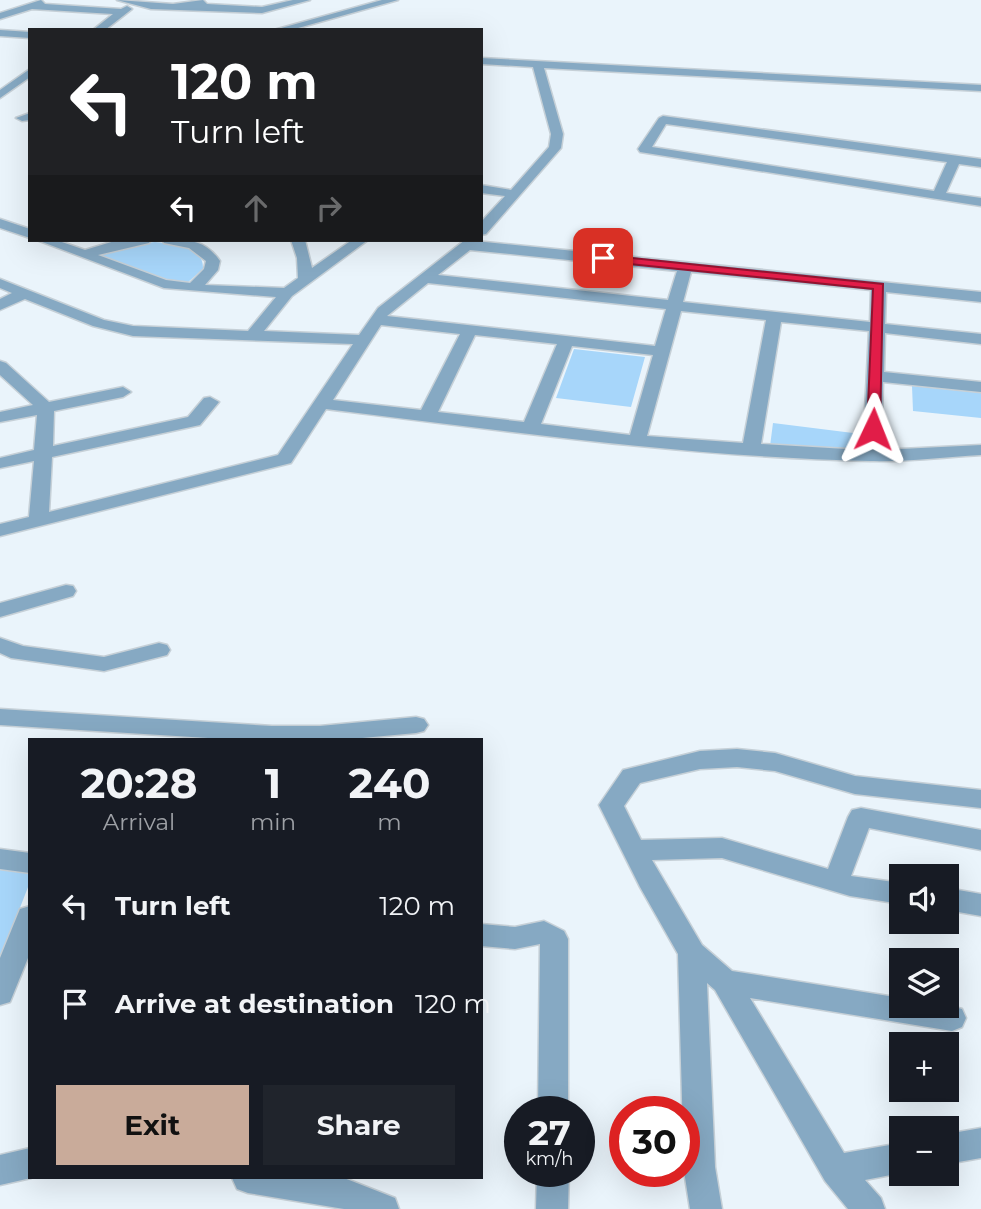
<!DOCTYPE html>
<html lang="en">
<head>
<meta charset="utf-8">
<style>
  body { margin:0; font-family:Montserrat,sans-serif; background:#20242c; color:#f1f3f6; height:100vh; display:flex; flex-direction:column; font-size:26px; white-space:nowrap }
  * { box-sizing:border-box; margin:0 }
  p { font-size:23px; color:#9ea1a6 }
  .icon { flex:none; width:38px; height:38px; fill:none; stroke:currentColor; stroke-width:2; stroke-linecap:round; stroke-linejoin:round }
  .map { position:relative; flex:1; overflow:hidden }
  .panel { position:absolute; left:28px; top:738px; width:455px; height:441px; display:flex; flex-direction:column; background:#171b24; border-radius:0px; box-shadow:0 7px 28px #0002 }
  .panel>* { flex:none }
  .guide { position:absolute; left:28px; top:28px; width:455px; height:214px; border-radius:0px; box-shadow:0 7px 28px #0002; background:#202124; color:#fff; overflow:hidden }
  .controls { position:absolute; left:889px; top:864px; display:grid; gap:14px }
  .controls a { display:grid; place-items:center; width:70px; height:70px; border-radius:0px; background:#171b24; box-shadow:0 7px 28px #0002; font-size:35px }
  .speed { position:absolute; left:504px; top:1096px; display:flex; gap:14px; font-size:35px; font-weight:700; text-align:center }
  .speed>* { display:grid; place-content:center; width:91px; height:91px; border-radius:50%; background:#171b24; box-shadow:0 7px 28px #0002; line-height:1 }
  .speed small { font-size:18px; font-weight:400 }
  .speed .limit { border:10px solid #d22; background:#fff; color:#111 }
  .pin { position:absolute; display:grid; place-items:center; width:60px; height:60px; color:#fff; margin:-30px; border-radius:14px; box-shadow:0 4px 10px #0006 }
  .me { position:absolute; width:77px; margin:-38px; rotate:2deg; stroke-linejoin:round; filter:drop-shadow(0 0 5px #0008) }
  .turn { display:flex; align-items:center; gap:24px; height:147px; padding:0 28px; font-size:32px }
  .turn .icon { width:91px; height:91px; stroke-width:2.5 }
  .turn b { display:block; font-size:49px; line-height:60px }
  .lanes { display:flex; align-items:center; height:66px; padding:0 28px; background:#0003; justify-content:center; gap:35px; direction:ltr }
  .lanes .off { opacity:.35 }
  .eta { display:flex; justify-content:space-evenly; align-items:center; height:119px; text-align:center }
  .eta b { font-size:42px; font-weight:700; line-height:49px }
  .button { display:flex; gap:14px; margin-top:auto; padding:14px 28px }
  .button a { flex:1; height:80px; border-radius:0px; background:#c9ab9a; color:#111; font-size:28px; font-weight:700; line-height:80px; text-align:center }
  .button a+a { background:#20242c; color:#f1f3f6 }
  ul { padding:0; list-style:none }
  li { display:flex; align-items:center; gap:21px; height:98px; padding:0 28px }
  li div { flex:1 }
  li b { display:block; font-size:26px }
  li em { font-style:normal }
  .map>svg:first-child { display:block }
  .green { fill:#a7d6fa }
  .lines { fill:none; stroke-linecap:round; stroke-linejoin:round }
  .minor-casing { stroke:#c6d0d7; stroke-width:3 }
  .minor { fill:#86a9c3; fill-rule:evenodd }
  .route { fill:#e11d48; stroke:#92132f; stroke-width:2 }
</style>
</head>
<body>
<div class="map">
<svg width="981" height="1209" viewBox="0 0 981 1209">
  <rect width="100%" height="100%" fill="#eaf4fb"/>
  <path class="green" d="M155,242C173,244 204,245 203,269L187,283L163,279L98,254L134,244Z
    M574,349L645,357L631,407L556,398Z
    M912,386L981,393V418L913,411Z
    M773,423L861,434V459L769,454Z
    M0,870L30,872V882L0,959Z"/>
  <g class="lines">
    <defs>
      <path id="minor" d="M41,0L45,4L121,9L127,6L132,9L105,30H93L113,14L32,9L0,19V13Z
        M117,0L173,4L203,0L207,4L262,7L293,0H310L262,13L151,9Z
        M382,0H398L291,30H274Z
        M0,30L30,32V38L0,36Z
        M481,58L981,85V91L544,68L563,134L561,148L486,234L481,235V222L505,196L481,193V185L511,190L549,147L551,134L533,67L481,64Z
        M30,69V77L0,98V90Z
        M30,113V120L22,121L16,118Z
        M663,116L981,159V167L959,164L946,193L981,198V206L640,152L638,149L659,118ZM666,124L947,162L934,191L652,147Z
        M0,219L30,229V238L0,228Z
        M37,240H56L85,250L118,240H151L149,243L98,255L166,280L190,283L204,269L206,261L189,248L164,243L162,240C187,239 205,239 220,261L218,270L205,285L284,288L298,278L297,258L291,240H305L312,268L352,240H368L292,296L264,331L359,335L378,308L465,240L981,292V302L886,292L885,324L981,334V344L885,333L884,372L981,382V392L883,382L881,450L981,445V455C944,457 907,462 870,461C688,457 507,431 326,409L291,463L0,536V524L29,517L34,461L0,468V458L34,450L37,415L0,422V412L33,405L0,375V361L6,363L49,402L123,387L131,392L123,397L54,411L53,446L188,417L204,398L210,397L219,402L200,425L52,457L49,512L278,455L353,344L133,336L93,326L25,299L0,310V299L12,293L0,288V279L104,320L133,326L248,331L276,297L164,288ZM470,250L677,271L668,300L438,275ZM691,272L871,290L870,322L683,302ZM428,283L666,309L655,346L387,316ZM681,311L766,320L743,443L647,436ZM781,322L869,331L863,450L761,444ZM381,325L460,334L421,410L333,400ZM475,335L557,344L524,422L438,412ZM572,346L653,355L630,435L541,424Z
        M66,585L73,586L76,591L73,596L0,617V603Z
        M0,638L23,646L104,657L159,643L167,645L170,650L167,655L104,671L11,658L0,653Z
        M0,709L272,726H320L416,717L424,719L428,725L424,731L416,733L341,740H240L0,725Z
        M737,749L775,753L855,776L981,790V808L855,794L775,771L737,767L700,769L640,783L624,806L641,840L722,838L828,869L848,817L852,810L861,808L981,830V850L869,828L851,876L901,883V904L850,896L722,858L652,860L702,945L732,971L901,998V1006L947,1005L962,1009L966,1018L962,1027L952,1031L750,998L844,1153L901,1143V1173L865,1180L881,1198L885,1209H848L825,1181L715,990L707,983L715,1167L722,1209H690L684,1171L678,954L640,887L599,805L623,770L700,751Z
        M0,849L30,853V873L0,869Z
        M947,888L981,894V916L947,910Z
        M30,906V953L10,1002L0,1005V958L20,909Z
        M544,921L564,931L568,939V1111H538L540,944L515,949L481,946V924L515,927Z
        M981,1128V1158L947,1164V1134Z
        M30,1148L31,1178L0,1185V1155Z
        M537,1171H569L568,1209H536Z
        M232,1178H344L395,1198L399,1209H344L248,1193L237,1189Z"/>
    </defs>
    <use href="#minor" class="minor-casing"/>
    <use href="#minor" class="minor"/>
  </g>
  <path class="route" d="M603,255L883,284L880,429L873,433L867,429L873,289L600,261L598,258Z"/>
</svg>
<div class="controls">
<a><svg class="icon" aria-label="sound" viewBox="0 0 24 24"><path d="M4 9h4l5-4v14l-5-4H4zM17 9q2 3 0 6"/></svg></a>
<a><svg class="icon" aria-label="layers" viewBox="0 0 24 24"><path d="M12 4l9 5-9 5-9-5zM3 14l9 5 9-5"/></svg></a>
<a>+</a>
<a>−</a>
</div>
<div class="speed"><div>27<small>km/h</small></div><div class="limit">30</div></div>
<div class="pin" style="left:603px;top:258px;background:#d93025"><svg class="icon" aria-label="arrive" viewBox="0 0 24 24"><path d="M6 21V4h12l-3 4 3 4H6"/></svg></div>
<svg class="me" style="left:873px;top:429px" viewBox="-20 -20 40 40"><path d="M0-17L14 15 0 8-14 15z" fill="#e11d48" stroke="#fff" stroke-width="4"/></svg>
<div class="guide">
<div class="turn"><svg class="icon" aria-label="left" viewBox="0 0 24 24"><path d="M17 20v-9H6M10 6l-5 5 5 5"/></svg><div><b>120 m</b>Turn left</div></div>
<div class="lanes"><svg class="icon" aria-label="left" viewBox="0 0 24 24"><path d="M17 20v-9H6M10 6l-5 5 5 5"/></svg><svg class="icon off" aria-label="ahead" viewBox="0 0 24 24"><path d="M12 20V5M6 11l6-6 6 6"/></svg><svg class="icon off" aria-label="right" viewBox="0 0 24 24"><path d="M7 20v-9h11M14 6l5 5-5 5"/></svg></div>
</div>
<section class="panel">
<div class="eta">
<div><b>20:28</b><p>Arrival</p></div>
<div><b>1</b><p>min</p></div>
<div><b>240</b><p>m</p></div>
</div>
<ul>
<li><svg class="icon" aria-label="left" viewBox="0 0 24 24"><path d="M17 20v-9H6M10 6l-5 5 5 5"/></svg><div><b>Turn left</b></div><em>120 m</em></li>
<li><svg class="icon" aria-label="arrive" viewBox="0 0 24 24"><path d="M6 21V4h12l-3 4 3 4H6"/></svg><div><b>Arrive at destination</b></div><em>120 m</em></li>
</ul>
<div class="button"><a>Exit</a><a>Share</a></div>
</section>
</div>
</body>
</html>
